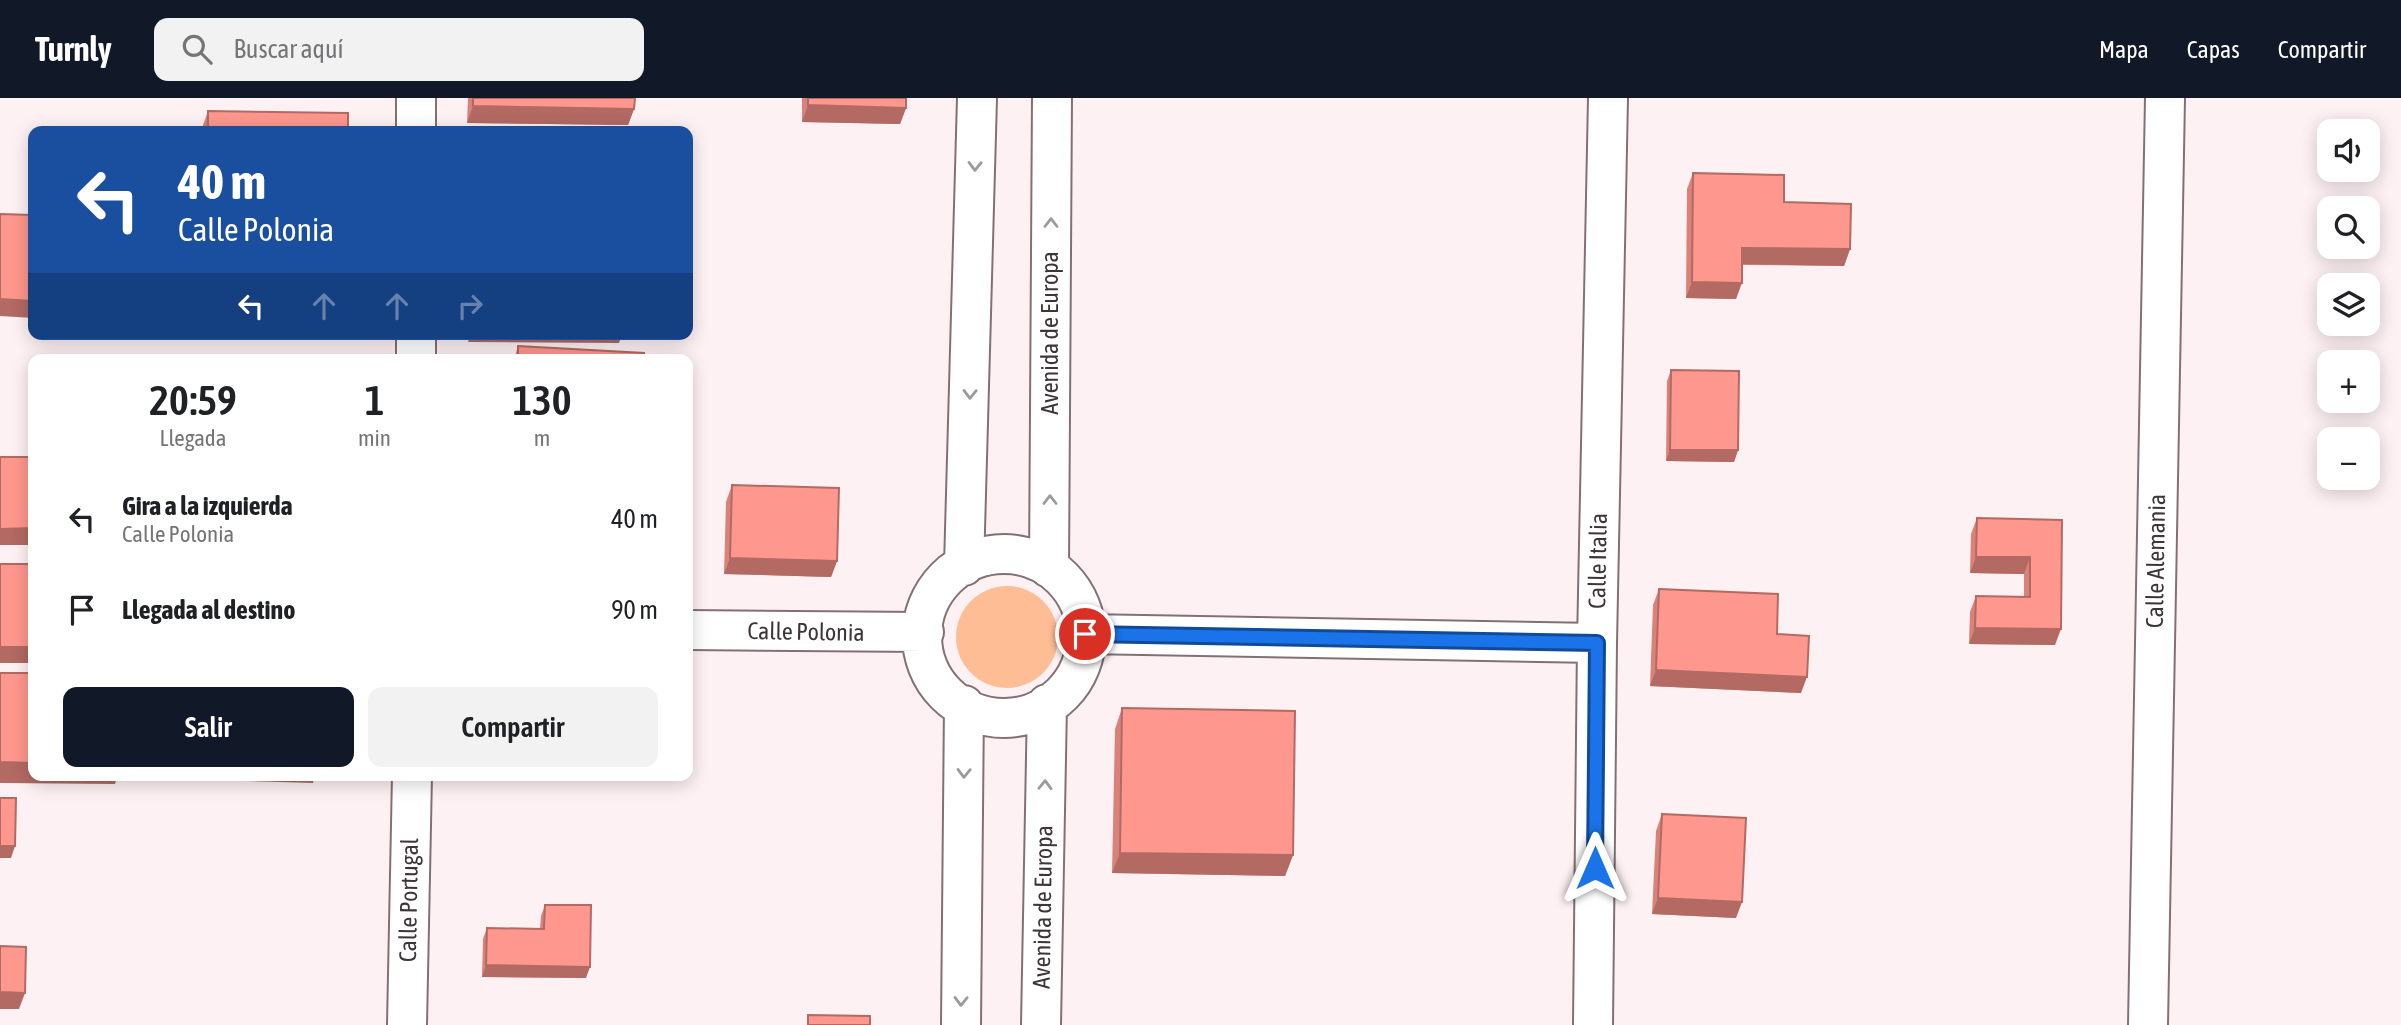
<!DOCTYPE html>
<html lang="es">
<head>
<meta charset="utf-8">
<style>
  body { margin:0; font-family:"Asap Condensed",sans-serif; background:#f2f2f2; color:#202124; height:100vh; display:flex; flex-direction:column; font-size:26px; white-space:nowrap }
  * { box-sizing:border-box; margin:0 }
  p { font-size:23px; color:#757577 }
  .icon { flex:none; width:38px; height:38px; fill:none; stroke:currentColor; stroke-width:2; stroke-linecap:round; stroke-linejoin:round }
  .map { position:relative; flex:1; overflow:hidden }
  .drawer { position:absolute; left:28px; top:256px; width:665px; height:427px; display:flex; flex-direction:column; background:#fff; border-radius:14px; box-shadow:0 4px 18px #0003 }
  .drawer>* { flex:none }
  .guide { position:absolute; left:28px; top:28px; width:665px; height:214px; border-radius:14px; box-shadow:0 4px 18px #0003; background:#1a4fa0; color:#fff; overflow:hidden }
  .tools { position:absolute; left:2317px; top:21px; display:grid; gap:14px }
  .tools a { display:grid; place-items:center; width:63px; height:63px; border-radius:14px; background:#fff; box-shadow:0 4px 18px #0003; font-size:35px }
  .pin { position:absolute; display:grid; place-items:center; width:60px; height:60px; color:#fff; margin:-30px; border:4px solid #fff; border-radius:50%; box-shadow:0 2px 7px #0007 }
  .me { position:absolute; width:77px; margin:-38px; rotate:0deg; stroke-linejoin:round; filter:drop-shadow(0 0 5px #0008) }
  .turn { display:flex; align-items:center; gap:24px; height:147px; padding:0 35px; font-size:32px }
  .turn .icon { width:91px; height:91px; stroke-width:2.5 }
  .turn b { display:block; font-size:49px; line-height:60px }
  .lanes { display:flex; align-items:center; height:66px; padding:0 35px; background:#0003; justify-content:center; gap:35px; direction:ltr }
  .lanes .off { opacity:.35 }
  .eta { display:flex; justify-content:space-evenly; align-items:center; height:119px; text-align:center }
  .eta b { font-size:42px; font-weight:600; line-height:49px }
  .cta { display:flex; gap:14px; margin-top:auto; padding:14px 35px }
  .cta a { flex:1; height:80px; border-radius:14px; background:#111827; color:#fff; font-size:28px; font-weight:600; line-height:80px; text-align:center }
  .cta a+a { background:#f2f2f2; color:#202124 }
  ul { padding:0; list-style:none }
  li { display:flex; align-items:center; gap:21px; height:91px; padding:0 35px }
  li div { flex:1 }
  li b { display:block; font-size:26px }
  li em { font-style:normal }
  header { display:flex; align-items:center; gap:42px; box-sizing:border-box; height:98px; padding:0 35px; background:#111827; color:#fff }
  header strong { font-size:33px }
  nav { display:flex; gap:38px; margin-inline-start:auto; font-size:24px }
  .search { width:490px; height:63px; background:#f2f2f2; display:flex; align-items:center; gap:18px; box-sizing:border-box; padding:0 24px; border-radius:14px; color:#757577; font-size:26px }
  .map>svg:first-child { display:block }
  .green { fill:#ffbd96 }
  .lines { fill:none; stroke-linecap:round; stroke-linejoin:round }
  .minor-casing { stroke:#837075; stroke-width:42 }
  .minor { stroke:#fff; stroke-width:38 }
  .wall { fill:#da8279 }
  .shaded-wall { fill:#b26a63 }
  .building { fill:#fe978d; stroke:#b26a63; stroke-width:2 }
  .oneway { stroke:#9e9a9b }
  .route-casing { stroke:#114b97; stroke-width:18 }
  .route { stroke:#1a73e8; stroke-width:12 }
  .labels { text-anchor:middle; stroke-width:5; stroke-linejoin:round; paint-order:stroke }
  .street-label { font-size:24px; fill:#3e3537; stroke:#fff }
</style>
</head>
<body>
<header>
<strong>Turnly</strong>
<div class="search"><svg class="icon" aria-label="search" viewBox="0 0 24 24"><circle cx="10" cy="10" r="6"/><path d="M15 15l6 6"/></svg>Buscar aquí</div>
<nav><a>Mapa</a><a>Capas</a><a>Compartir</a></nav>
</header>
<div class="map">
<svg width="2401" height="927" viewBox="0 0 2401 927">
  <rect width="100%" height="100%" fill="#fef1f4"/>
  <path class="green" d="M956 539a51 51 0 1 1 102 0a51 51 0 1 1-102 0Z"/>
  <g class="lines">
    <defs>
      <path id="minor" d="M416,0V33
        M416,261V236
        M922 538a82 82 0 1 1 164 0a82 82 0 1 1-164 0Z
        M964,468L977,0
        M1049,470L1052,0
        M688,532L924,534
        M1085,536L1597,545
        M407,927L412,677
        M961,927L964,607
        M1041,927L1047,606
        M1593,927L1597,545L1608,0
        M2148,927L2165,0"/>
    </defs>
    <use href="#minor" class="minor-casing"/>
    <use href="#minor" class="minor"/>
  </g>
  <path class="wall" d="M468,0H635L634,11L628,27L467,25Z
    M802,0H906V10L900,26L802,24Z
    M208,13L348,33H202V30Z
    M1693,75L1784,104L1850,151L1844,168L1742,167L1736,201L1686,200L1687,91Z
    M518,248L644,261H514Z
    M1671,272L1738,352L1734,364L1666,363L1667,283Z
    M732,387L837,463L831,479L724,476L726,404Z
    M1977,420L2062,422L2055,547L1969,546L1970,514L1976,498L2024,499V476L1970,475L1971,436Z
    M1659,491L1777,536L1801,595L1650,588L1653,507Z
    M1122,610L1293,757L1285,778L1112,775L1115,631Z
    M1662,716L1736,820L1652,816L1656,733Z
    M545,807L586,880L482,879L483,841L487,830L540,831L541,818Z"/>
  <path class="shaded-wall" d="M808,7L906,10L900,26L802,24Z
    M473,8L634,11L628,27L467,25Z
    M1742,150L1850,151L1844,168L1736,166Z
    M1692,184L1742,185L1736,201L1686,200Z
    M0,201L33,203V220L0,218Z
    M283,236H365L364,240Z
    M471,236H622L619,245L468,244Z
    M1670,352H1738L1734,364L1666,363Z
    M33,430V447H0V431Z
    M1976,459H2030L2024,476L1970,475Z
    M730,460L837,463L831,479L724,476Z
    M1975,530L2061,531L2055,547L1969,546Z
    M0,549H33V565H0Z
    M1656,572L1807,579L1801,595L1650,588Z
    M0,664L33,665V677H118L115,686L0,685Z
    M249,677H315L313,685L247,683Z
    M0,748H15L11,760H0Z
    M1120,755L1293,757L1285,778L1112,775Z
    M1658,800L1742,804L1736,820L1652,816Z
    M486,867L590,869L586,880L482,879Z
    M0,894L25,895L19,911H0Z"/>
  <path class="building" d="M473,0H635L634,11L473,8Z
    M808,0H906V10L808,7Z
    M208,13L348,15V33H208Z
    M1693,75L1784,77V104L1851,106L1850,151L1742,150V185L1692,184Z
    M0,116L33,117V203L0,201Z
    M518,248L644,255V261H518Z
    M1671,272L1739,273L1738,352H1670Z
    M0,359H33V430L0,431Z
    M732,387L839,390L837,463L730,460Z
    M1977,420L2062,422L2061,531L1975,530L1976,498L2030,499V459H1976Z
    M0,466H33V549H0Z
    M1659,491L1778,496L1777,536L1809,538L1807,579L1656,572Z
    M0,575H33V665L0,664Z
    M1122,610L1295,613L1293,757L1120,755Z
    M0,700H16L15,748H0Z
    M1662,716L1746,720L1742,804L1658,800Z
    M545,807H591L590,869L486,867L487,830L544,831Z
    M0,848L26,849L25,895L0,894Z
    M808,917L870,918V927H808Z"/>
  <defs><path id="oneway-chevron" d="M-2-3.5L2.5 0L-2 3.5" fill="none" stroke-width="1.6" stroke-linecap="round" stroke-linejoin="round" transform="scale(1.75)"/></defs>
  <g class="oneway">
    <use href="#oneway-chevron" transform="translate(975 68) rotate(91)"/>
    <use href="#oneway-chevron" transform="translate(1051 125) rotate(-90)"/>
    <use href="#oneway-chevron" transform="translate(970 296) rotate(91)"/>
    <use href="#oneway-chevron" transform="translate(1050 402) rotate(-90)"/>
    <use href="#oneway-chevron" transform="translate(964 675) rotate(91)"/>
    <use href="#oneway-chevron" transform="translate(1045 687) rotate(-89)"/>
    <use href="#oneway-chevron" transform="translate(961 903) rotate(91)"/>
  </g>
  <g class="lines">
    <defs>
      <path id="route" d="M1085,536L1597,545L1595,770"/>
    </defs>
    <use href="#route" class="route-casing"/>
    <use href="#route" class="route"/>
  </g>
  <g class="labels">
    <g class="street-label">
      <text transform="translate(1050 235) rotate(-90)" y="8">Avenida de Europa</text>
      <text transform="translate(1598 463) rotate(-89)" y="8">Calle Italia</text>
      <text transform="translate(2156 463) rotate(-89)" y="8">Calle Alemania</text>
      <text transform="translate(806 534) rotate(1)" y="8">Calle Polonia</text>
      <text transform="translate(409 802) rotate(-89)" y="8">Calle Portugal</text>
      <text transform="translate(1043 809) rotate(-89)" y="8">Avenida de Europa</text>
    </g>
  </g>
</svg>
<div class="tools">
<a><svg class="icon" aria-label="sound" viewBox="0 0 24 24"><path d="M4 9h4l5-4v14l-5-4H4zM17 9q2 3 0 6"/></svg></a>
<a><svg class="icon" aria-label="search" viewBox="0 0 24 24"><circle cx="10" cy="10" r="6"/><path d="M15 15l6 6"/></svg></a>
<a><svg class="icon" aria-label="layers" viewBox="0 0 24 24"><path d="M12 4l9 5-9 5-9-5zM3 14l9 5 9-5"/></svg></a>
<a>+</a>
<a>−</a>
</div>
<div class="pin" style="left:1085px;top:536px;background:#d93025"><svg class="icon" aria-label="arrive" viewBox="0 0 24 24"><path d="M6 21V4h12l-3 4 3 4H6"/></svg></div>
<svg class="me" style="left:1595px;top:770px" viewBox="-20 -20 40 40"><path d="M0-17L14 15 0 8-14 15z" fill="#1a73e8" stroke="#fff" stroke-width="4"/></svg>
<div class="guide">
<div class="turn"><svg class="icon" aria-label="left" viewBox="0 0 24 24"><path d="M17 20v-9H6M10 6l-5 5 5 5"/></svg><div><b>40 m</b>Calle Polonia</div></div>
<div class="lanes"><svg class="icon" aria-label="left" viewBox="0 0 24 24"><path d="M17 20v-9H6M10 6l-5 5 5 5"/></svg><svg class="icon off" aria-label="ahead" viewBox="0 0 24 24"><path d="M12 20V5M6 11l6-6 6 6"/></svg><svg class="icon off" aria-label="ahead" viewBox="0 0 24 24"><path d="M12 20V5M6 11l6-6 6 6"/></svg><svg class="icon off" aria-label="right" viewBox="0 0 24 24"><path d="M7 20v-9h11M14 6l5 5-5 5"/></svg></div>
</div>
<section class="drawer">
<div class="eta">
<div><b>20:59</b><p>Llegada</p></div>
<div><b>1</b><p>min</p></div>
<div><b>130</b><p>m</p></div>
</div>
<ul>
<li><svg class="icon" aria-label="left" viewBox="0 0 24 24"><path d="M17 20v-9H6M10 6l-5 5 5 5"/></svg><div><b>Gira a la izquierda</b><p>Calle Polonia</p></div><em>40 m</em></li>
<li><svg class="icon" aria-label="arrive" viewBox="0 0 24 24"><path d="M6 21V4h12l-3 4 3 4H6"/></svg><div><b>Llegada al destino</b></div><em>90 m</em></li>
</ul>
<div class="cta"><a>Salir</a><a>Compartir</a></div>
</section>
</div>
</body>
</html>
